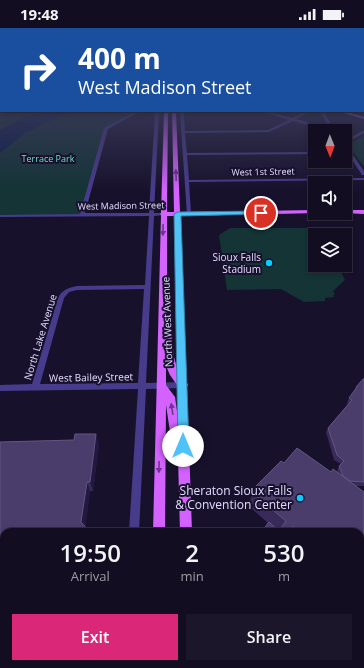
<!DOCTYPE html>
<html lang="en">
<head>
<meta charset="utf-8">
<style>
  body { margin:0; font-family:"Open Sans",sans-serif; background:#1b162a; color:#f1f3f6; height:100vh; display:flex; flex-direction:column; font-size:15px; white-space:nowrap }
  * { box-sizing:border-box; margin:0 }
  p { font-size:13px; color:#9c9ca5 }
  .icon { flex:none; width:22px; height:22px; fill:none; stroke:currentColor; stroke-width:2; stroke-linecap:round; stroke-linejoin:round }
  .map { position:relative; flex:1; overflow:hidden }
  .sheet { position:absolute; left:0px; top:500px; width:364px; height:140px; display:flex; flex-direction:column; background:#120d21; border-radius:12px 12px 0 0; box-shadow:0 2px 6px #0003,0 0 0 1px #312d3f }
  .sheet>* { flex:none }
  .hud { position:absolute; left:0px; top:0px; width:364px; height:84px; box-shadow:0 2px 6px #0003,0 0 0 1px #312d3f; background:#1a4fa0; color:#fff; overflow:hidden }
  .needle { width:26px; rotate:179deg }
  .buttons { position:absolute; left:308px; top:96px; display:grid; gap:8px }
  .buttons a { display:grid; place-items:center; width:44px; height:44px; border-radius:0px; background:#120d21; box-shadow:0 2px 6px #0003,0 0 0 1px #312d3f; font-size:20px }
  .pin { position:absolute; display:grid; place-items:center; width:34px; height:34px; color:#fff; margin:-17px; border:2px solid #fff; border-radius:50%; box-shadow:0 1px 4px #0007 }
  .me { position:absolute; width:44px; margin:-22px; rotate:0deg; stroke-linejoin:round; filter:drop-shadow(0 0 3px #0008) }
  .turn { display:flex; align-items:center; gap:14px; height:84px; padding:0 12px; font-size:18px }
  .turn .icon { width:52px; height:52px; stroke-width:2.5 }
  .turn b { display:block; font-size:28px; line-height:34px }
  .eta { display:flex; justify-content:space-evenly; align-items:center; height:68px; text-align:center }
  .eta b { font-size:24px; font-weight:600; line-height:28px }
  .primary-button { display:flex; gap:8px; margin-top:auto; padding:8px 12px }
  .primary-button a { flex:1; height:46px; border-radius:0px; background:#db2777; color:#fff; font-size:16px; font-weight:600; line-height:46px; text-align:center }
  .primary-button a+a { background:#1b162a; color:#f1f3f6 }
  .status { display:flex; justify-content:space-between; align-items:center; height:28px; padding:0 20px; background:#120d21; direction:ltr }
  .status svg { height:11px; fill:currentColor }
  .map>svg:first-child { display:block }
  .green { fill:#143436 }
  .water { fill:#0b1c4b }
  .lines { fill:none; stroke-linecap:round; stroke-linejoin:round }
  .minor { fill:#473c8b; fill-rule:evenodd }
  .major { fill:#d462ff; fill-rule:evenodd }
  .highway { fill:#ff5697; fill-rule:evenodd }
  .wall { fill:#382a59 }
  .shaded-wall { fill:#231840 }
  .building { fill:#4a3d6b; stroke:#625682 }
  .oneway { fill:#6d358b }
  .route { fill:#4fc3f7; stroke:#337fa1 }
  .poi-dot { fill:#07ceff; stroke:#18112c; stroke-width:1.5 }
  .labels { text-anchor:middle; stroke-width:4; stroke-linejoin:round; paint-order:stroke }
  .far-park-label { font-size:9px; fill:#65e2cf; stroke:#18112c }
  .far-street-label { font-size:9px; fill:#e3dbff; stroke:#18112c }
  .poi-label { font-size:10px; fill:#e3dbff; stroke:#18112c; text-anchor:end }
  .street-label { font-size:10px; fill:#e3dbff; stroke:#18112c }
  .near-poi-label { font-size:12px; fill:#e3dbff; stroke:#18112c; text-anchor:end }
</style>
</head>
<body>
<div class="status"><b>19:48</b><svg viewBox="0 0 49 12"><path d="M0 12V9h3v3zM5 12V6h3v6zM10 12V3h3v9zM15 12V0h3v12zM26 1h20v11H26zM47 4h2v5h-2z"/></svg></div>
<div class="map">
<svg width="364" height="640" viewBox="0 0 364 640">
  <rect width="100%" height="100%" fill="#18112c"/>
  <path class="green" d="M0,74L1,83H139L107,99L82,187L0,188Z
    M364,107V139L348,117Z
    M230,200H320L325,207H315V237H338L345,252L333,263L335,267H333L334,269L325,270V273L304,274L281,261L227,262L219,207Z"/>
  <path class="water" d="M44,83H74L43,96L31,103L24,104V106L0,125V102L27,88Z"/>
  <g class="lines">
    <path class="minor" d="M0,74H1V75H0Z
      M136,83H141L108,101L85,185H149L155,83H224L222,84L184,85L185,103L268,102L289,92L260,83H266L292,90L307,83H312L296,91L331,101L319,83H323L336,103H329L293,93L269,104L185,105L187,125L315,124V126L187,127L189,152L364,150V152L189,154L191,186L187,187L180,85L159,84L154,185H163L165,186L163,187L154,188L146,355L183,354L186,355L187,357L186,359L183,360L146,361L139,504H129L138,361L0,363V357L32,356L58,270C62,262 68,260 77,258L145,257L149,188L0,189V187L80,186L104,100ZM144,261L138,355L40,356L64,270L69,264L77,262Z
      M364,102V105L345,116V113Z
      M345,117H346L364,143V147H362L345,121Z
      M0,593H4V605H0Z"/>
    <path class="major" d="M164,83H168L167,184H174L172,83H176L180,184L315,182V185H317L180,188L187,355L188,357L187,359L192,504H180L178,429L175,428L173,424L166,377L165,504H153L161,187L160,186L161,185ZM167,188H174L177,340L174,329L170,295L167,292ZM166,338L170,347L177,357V383L175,369L166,357Z
      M337,83H344L364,89V91Z
      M345,182H364V186L343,185H345Z
      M149,636H165V640H149Z
      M182,636H198V640H182Z"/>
    <path class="highway" d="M0,625H4V636H11L10,639L0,640Z
      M360,626H364V640H354L352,636H360Z"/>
  </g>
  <path class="wall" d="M364,350V458H356L360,504H261L268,495L252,481L253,477L250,474L253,461L284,435L338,445L337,442L341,436L334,432L326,404L328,400L348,376L347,375L349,370L354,363L356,359Z
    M74,412L99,416L93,463H90L85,499L4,504L3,518L2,522H0V414Z"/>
  <path class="shaded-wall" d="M96,406L99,416L93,463L90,454Z
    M87,454L90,463L85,502L81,494Z
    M4,505V517L3,518L2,522L0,519V508Z"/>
  <path class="building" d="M364,350V454L350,453L343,448L339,438L344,433L337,427L328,400L352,372L349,370L357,359H356Z
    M75,406H96L90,454H87L81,494L88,502L86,504H4V505L0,508V414L74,412Z
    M297,420L331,444L333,441L364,464V511L360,517V504H299L293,498L288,504H261L269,494L279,503L286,493L256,468L258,465L253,461L281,433L284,435Z"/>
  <defs><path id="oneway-solid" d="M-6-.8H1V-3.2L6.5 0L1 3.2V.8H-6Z"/></defs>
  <g class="oneway">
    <use href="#oneway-solid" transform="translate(176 147) rotate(-92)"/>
    <use href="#oneway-solid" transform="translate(163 202) rotate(91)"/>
    <use href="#oneway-solid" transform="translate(172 381) rotate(-99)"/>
    <use href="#oneway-solid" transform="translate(159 439) rotate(91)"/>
  </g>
  <linearGradient id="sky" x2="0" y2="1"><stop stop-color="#0d0918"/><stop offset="0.45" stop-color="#373856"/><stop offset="1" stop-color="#373856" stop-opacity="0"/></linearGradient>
  <rect width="364" height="163" fill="url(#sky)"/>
  <path class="route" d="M261,183L264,185L263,186L181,188L189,418L187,421L183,422L179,421L178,418L174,186L178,184Z"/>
  <g class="poi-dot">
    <circle cx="269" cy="235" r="4"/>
    <circle cx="300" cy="470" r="4"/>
  </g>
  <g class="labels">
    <g class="far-park-label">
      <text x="48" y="134">Terrace Park</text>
    </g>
    <g class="far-street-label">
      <text transform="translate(263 144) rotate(-1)" y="3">West 1st Street</text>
      <text transform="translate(121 178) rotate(-1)" y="3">West Madison Street</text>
    </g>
    <g class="poi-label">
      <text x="261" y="233">Sioux Falls<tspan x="261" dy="12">Stadium</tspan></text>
    </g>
    <g class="street-label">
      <text transform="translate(167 294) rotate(-92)" y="4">North West Avenue</text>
      <text transform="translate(40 309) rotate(-73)" y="4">North Lake Avenue</text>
      <text transform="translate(91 349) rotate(-1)" y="4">West Bailey Street</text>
    </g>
    <g class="near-poi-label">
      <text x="292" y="467">Sheraton Sioux Falls<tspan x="292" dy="14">&amp; Convention Center</tspan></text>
    </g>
  </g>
</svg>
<div class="buttons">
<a><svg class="needle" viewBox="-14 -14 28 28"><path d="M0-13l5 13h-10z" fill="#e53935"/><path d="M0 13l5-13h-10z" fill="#9c9ca5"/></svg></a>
<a><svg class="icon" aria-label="sound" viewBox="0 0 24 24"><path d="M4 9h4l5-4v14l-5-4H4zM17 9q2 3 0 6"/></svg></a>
<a><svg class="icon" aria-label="layers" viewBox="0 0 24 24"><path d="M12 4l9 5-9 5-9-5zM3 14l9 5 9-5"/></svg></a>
</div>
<div class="pin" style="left:261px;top:185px;background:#d93025"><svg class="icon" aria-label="arrive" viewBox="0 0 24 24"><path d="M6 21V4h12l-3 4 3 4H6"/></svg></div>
<svg class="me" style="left:183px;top:418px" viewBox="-20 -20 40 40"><circle r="19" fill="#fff"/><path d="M0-13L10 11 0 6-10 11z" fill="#4fc3f7"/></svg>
<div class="hud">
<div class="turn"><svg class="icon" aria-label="right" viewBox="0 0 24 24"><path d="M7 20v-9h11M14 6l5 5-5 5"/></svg><div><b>400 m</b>West Madison Street</div></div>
</div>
<section class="sheet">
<div class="eta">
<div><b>19:50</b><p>Arrival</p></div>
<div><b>2</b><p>min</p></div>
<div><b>530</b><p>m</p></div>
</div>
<div class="primary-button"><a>Exit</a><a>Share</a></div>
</section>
</div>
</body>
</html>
